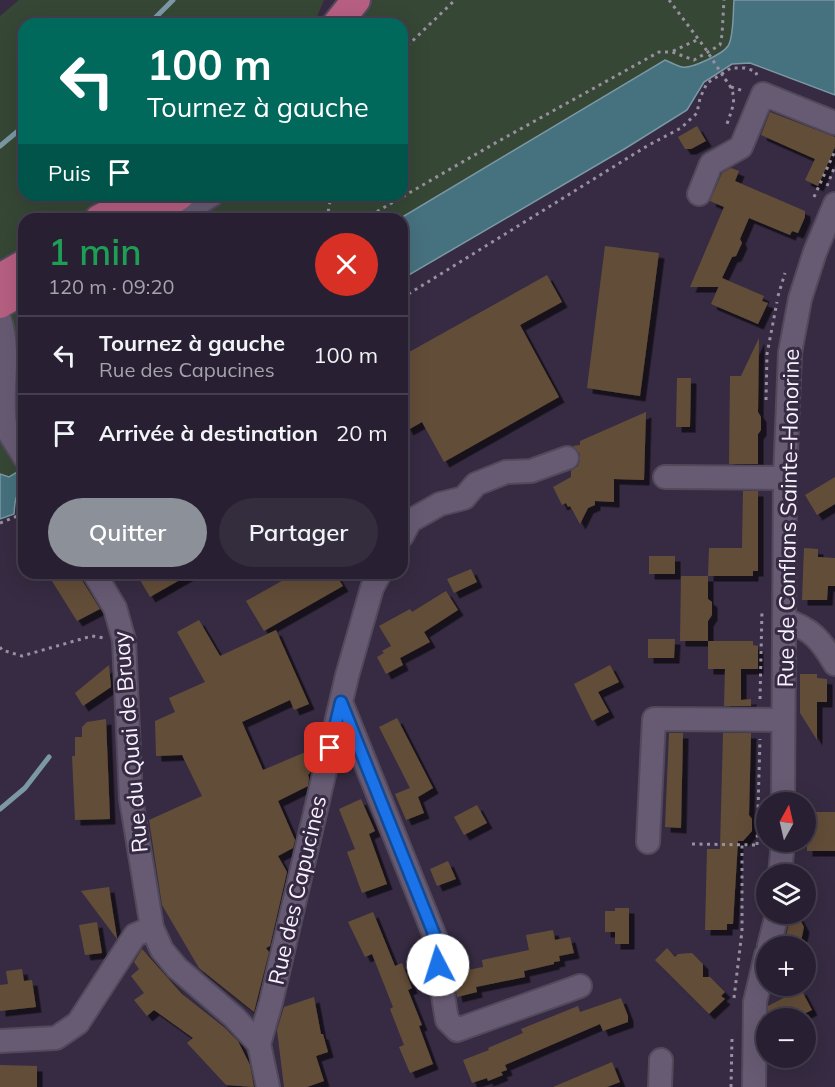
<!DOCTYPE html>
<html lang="fr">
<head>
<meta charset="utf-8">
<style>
  body { margin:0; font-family:Mulish,sans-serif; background:#342d3e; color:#f1f3f6; height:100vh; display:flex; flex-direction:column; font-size:22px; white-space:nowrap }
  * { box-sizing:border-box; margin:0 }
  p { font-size:20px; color:#a5a3ac }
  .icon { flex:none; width:33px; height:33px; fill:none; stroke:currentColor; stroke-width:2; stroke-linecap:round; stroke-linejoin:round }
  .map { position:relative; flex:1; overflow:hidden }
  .sheet { position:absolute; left:18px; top:213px; width:390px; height:366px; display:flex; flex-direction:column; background:#282032; border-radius:18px; box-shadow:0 6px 24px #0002,0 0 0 2px #443e4d }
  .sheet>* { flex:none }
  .hud { position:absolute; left:18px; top:18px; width:390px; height:183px; border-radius:18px; box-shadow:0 6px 24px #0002,0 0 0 2px #443e4d; background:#00695c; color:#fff; overflow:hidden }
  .needle { width:39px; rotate:8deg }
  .tools { position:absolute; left:756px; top:792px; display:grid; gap:12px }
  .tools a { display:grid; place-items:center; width:60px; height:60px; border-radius:50%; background:#282032; box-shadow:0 6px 24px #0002,0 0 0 2px #443e4d; font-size:30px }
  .pin { position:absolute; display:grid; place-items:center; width:51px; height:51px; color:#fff; margin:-26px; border-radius:12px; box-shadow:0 3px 9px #0006 }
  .me { position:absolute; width:66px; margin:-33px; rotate:355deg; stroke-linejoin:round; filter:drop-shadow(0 0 4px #0008) }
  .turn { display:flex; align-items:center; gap:21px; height:126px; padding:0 30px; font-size:27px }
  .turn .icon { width:78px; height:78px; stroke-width:2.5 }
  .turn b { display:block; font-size:42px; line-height:51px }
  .then { display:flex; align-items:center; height:57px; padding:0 30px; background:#0003; gap:12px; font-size:22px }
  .round { display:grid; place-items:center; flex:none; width:63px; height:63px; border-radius:32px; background:#342d3e }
  .overview { display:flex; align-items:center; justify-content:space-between; height:102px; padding:0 30px }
  h1 { font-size:36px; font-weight:600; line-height:45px; color:#1e9e55 }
  .cta { display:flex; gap:12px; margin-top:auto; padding:12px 30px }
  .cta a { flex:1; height:69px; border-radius:36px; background:#8c9099; color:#fff; font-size:24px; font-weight:600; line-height:69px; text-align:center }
  .cta a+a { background:#342d3e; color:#f1f3f6 }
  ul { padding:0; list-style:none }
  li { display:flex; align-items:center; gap:18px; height:78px; padding:0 30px; border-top:2px solid #443e4d }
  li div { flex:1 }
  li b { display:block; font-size:22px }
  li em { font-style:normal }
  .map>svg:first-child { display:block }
  .green { fill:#364735 }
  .water { fill:#46717e; stroke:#7b98a4; stroke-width:1.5 }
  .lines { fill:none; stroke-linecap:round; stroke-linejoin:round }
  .stream { stroke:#7b98a4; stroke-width:5 }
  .building { fill:#624e38; filter:url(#shadow) }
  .minor-casing { stroke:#52495b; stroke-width:26 }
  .major-casing { stroke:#52495b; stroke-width:32 }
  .path { stroke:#9890a1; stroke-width:3; stroke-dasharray:3 4.5; stroke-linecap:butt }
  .minor { stroke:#675b74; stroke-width:22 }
  .major { stroke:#b65f82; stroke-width:28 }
  .path-bridge { stroke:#9890a1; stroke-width:3; stroke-dasharray:3 4.5; stroke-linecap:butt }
  .route-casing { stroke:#114b97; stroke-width:15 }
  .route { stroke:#1a73e8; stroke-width:10 }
  .labels { text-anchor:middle; stroke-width:6; stroke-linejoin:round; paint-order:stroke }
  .street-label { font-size:22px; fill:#f7f2fe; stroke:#362b42 }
</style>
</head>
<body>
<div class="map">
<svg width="835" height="1087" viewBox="0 0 835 1087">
  <defs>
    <filter id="shadow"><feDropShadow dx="5.5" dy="5.5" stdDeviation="0" flood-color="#0009"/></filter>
  </defs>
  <rect width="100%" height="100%" fill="#362b42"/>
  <path class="green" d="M19,0H324L314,24H24V195H119L75,219H24V247L0,261V16Z
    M371,0H734C733,11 734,37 728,46C723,54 691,69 682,67C677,66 670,62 665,60L399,219H162L194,195H402V24H355Z
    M24,302V468L9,477L0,474V319Z"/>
  <path class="water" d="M734,0H835V95L750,63L732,64L704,82L687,110L626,148L402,279V219H399L665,60C670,62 677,66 682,67C691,69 723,54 728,46C734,37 733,11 734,0Z
    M24,468V488C14,494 15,504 14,514L0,519V474L9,477Z"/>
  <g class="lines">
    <path class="stream" d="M149,24L173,0
      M0,146L24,126
      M0,809L25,788L49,757"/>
  </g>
  <path class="building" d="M770,112L835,137V147L818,186L805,180L815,159L761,135Z
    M697,126L706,141L691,149H685L678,137Z
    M731,168L739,171L735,181L805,211V217L798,233L792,231L790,235L749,218L740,239L742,243L736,256L732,257L722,278L764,296L762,301L768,303L758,324L711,304L722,279L719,287H690L724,207L710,201L722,173Z
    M605,246L659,253L640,396L587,388Z
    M547,275L562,302L520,325L559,397L444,462L422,422L408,430L402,419V356Z
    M759,338L758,412L761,417V430L758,434V464H729L730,376H741Z
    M677,378H691L690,427H676Z
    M646,412L644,480L614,479V502L595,501V505L588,508L580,524L570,506L568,507L566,503L562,505L553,487L571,477V471L578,466L580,460V454L573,446L580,445V441Z
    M835,477V504L817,515L805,495Z
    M743,491H758V571H753V576H708V599L712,602V615L708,621V641H680L681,576H708L709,548H742Z
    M804,548L818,549V557L835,558V586H828L827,600H802Z
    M649,556H675V574H649Z
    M471,569L477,582L454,593L447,579Z
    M47,573H81L82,580L100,609L77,621Z
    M136,573H192L150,597Z
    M296,573H335L343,586L264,631L246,601Z
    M446,591L458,610L424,632L430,642L400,658L403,665L386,674L377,657L384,653L382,651L391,646L379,626L410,609L412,612Z
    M199,620L220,656L276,630L309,704L294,710L290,700L242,722L263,770L308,751L313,762L310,773L308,775L309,778L308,786L278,801L295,840L293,848L278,856L287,872L270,946L266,948L269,952L254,1012L199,968L162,905L149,820L202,796L182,755L156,756L155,721L175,712L169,698L205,682L177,632Z
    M648,639H675L674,658H648Z
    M708,641H753V645L758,646V669H741V700L751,699V706H724L725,669H708Z
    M109,665L111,687L83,706L75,693Z
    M610,665L619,682L598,692L609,712L592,721L574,684Z
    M800,674H817V678L827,679V702H817V740L800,713Z
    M397,718L433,788L418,797L424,813L406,820L395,794L410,788L379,727Z
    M106,719L110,819L75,820L72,756H75V737H82V727L87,722Z
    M669,733H683L681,828L665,827Z
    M723,733H751L749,815L752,819V831L743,841H738L733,924H727V930H705L707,849H720Z
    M361,799L375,831L369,834L387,884L362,893L347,852L355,849L339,809Z
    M477,805L487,823L464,835L454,817Z
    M807,812H835V851H807Z
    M448,861L456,879L437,886L430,869Z
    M109,887L117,938V939L81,891Z
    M615,908H629V944H615V932H605V911H615Z
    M373,912L395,966L402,963L412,988L408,990L422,1025L419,1026L433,1064L410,1073L399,1047L404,1045L390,1009L393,1007L372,954L365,957L348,922Z
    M791,914H797L804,927L800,946H784Z
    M97,922L102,953L85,955L79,925Z
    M553,930L555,940L570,937L574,953L559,956L560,961L554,962V964L524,971L525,977L476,987L477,992L457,997L453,973L483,967L482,960L529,950L526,935Z
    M667,948L675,957L678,954L692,953L703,964V977H710L725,992L721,996L725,999L709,1014L655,960Z
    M142,949L182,994L225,1028L238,1041L250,1065L254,1087L226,1085L187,1043L193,1038L154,1010L147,1016L134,1000L144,993L131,976L139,969L134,962Z
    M22,969L24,981L32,980L36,1007L0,1011V985L8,984L6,971Z
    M801,989L812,1010L795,1018H768V1006Z
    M314,997L321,1034H323L328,1052L316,1056L324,1081L307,1087H284L277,1030L284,1007Z
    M621,998L628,1016V1022L603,1031L600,1024L505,1065L507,1070L501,1072L503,1075L488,1081L487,1078L472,1083L463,1060L489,1050L488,1048L523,1033L521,1029L578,1006L580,1012Z
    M612,1062L620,1082L607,1087H553Z
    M0,1065L37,1066V1087H0Z"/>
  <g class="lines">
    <defs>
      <path id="minor" d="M699,194L711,164L741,147L763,94L835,123
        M174,219L212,195
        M0,320C11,353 0,393 5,424C9,435 18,446 24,457
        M665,477L785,478
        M402,536L410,521L440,504L464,498L476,484L506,472L531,471L567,458
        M94,573L115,608L124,640L131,799L152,928L162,950L177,968L234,1017L259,1044L268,1087
        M784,620C811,628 821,640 835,664
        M341,702L440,949L438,965L447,1020L457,1030L580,986
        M783,802L785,478L790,353L800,299L815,252L835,204
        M648,842L654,719L783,720
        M780,874L783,842
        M769,946L777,914
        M0,1041L56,1038L78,1023L135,935L152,928
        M259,1044L271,1002L347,676L372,588L380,573
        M660,1087L661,1060
        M754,1087L755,1002L766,955"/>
      <path id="major" d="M337,24L356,0
        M99,219L145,195
        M144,219L180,195
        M0,278L24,264
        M0,304L24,290"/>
    </defs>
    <use href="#minor" class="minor-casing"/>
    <use href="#major" class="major-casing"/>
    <path class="path" d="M669,0L705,48
      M402,51L455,0
      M673,51L699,39
      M725,79C739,96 733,106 727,124
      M731,87L744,91
      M827,186L835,166
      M814,197L835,151
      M327,219L331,195
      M364,219L497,142L659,52H672L694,60L720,45L722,35L724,0
      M778,296L785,273
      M402,298L647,146L681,128L697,113L700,98L707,83L731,68H745L755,71L757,75
      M766,400L767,354L777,302
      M0,523L20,515L18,500L24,491
      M0,647L2,650L22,656L92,636L104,638
      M760,699L762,610
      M692,844L756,845
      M757,845L760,739
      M734,998L742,931V845
      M731,1087L732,1038"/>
    <use href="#minor" class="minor"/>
    <use href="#major" class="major"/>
    <path class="path-bridge" d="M705,48L725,79"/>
  </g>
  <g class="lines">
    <defs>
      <path id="route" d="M330,748L341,702L440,949L438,965"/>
    </defs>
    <use href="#route" class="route-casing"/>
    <use href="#route" class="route"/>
  </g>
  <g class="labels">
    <g class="street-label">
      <text transform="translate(788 518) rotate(-89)" y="8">Rue de Conflans Sainte-Honorine</text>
      <text transform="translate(130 742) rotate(-95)" y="8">Rue du Quai de Bruay</text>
      <text transform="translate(297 890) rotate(-77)" y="8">Rue des Capucines</text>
    </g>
  </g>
</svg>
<div class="tools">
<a><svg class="needle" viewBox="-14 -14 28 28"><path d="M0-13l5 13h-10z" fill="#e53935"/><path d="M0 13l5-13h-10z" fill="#a5a3ac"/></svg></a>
<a><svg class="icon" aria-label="layers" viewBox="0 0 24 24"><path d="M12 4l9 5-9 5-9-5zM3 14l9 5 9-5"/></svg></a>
<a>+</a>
<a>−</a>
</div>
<div class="pin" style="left:330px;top:748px;background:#d93025"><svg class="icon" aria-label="arrive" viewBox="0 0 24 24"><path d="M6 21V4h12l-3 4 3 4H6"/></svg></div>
<svg class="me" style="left:438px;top:965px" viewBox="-20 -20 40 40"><circle r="19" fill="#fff"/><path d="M0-13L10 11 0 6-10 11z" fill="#1a73e8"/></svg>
<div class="hud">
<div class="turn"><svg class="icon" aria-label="left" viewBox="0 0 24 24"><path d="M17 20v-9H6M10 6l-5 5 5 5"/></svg><div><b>100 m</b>Tournez à gauche</div></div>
<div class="then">Puis<svg class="icon" aria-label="arrive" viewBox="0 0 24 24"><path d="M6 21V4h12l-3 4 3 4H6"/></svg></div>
</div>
<section class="sheet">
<div class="overview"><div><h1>1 min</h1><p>120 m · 09:20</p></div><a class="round" style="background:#d93025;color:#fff"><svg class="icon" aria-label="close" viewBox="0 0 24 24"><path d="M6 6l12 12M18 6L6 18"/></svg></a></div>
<ul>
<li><svg class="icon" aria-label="left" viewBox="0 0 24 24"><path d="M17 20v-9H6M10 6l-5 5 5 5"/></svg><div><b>Tournez à gauche</b><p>Rue des Capucines</p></div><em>100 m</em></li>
<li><svg class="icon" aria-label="arrive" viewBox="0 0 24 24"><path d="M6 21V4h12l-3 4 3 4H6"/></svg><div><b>Arrivée à destination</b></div><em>20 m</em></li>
</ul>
<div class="cta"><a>Quitter</a><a>Partager</a></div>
</section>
</div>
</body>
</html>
